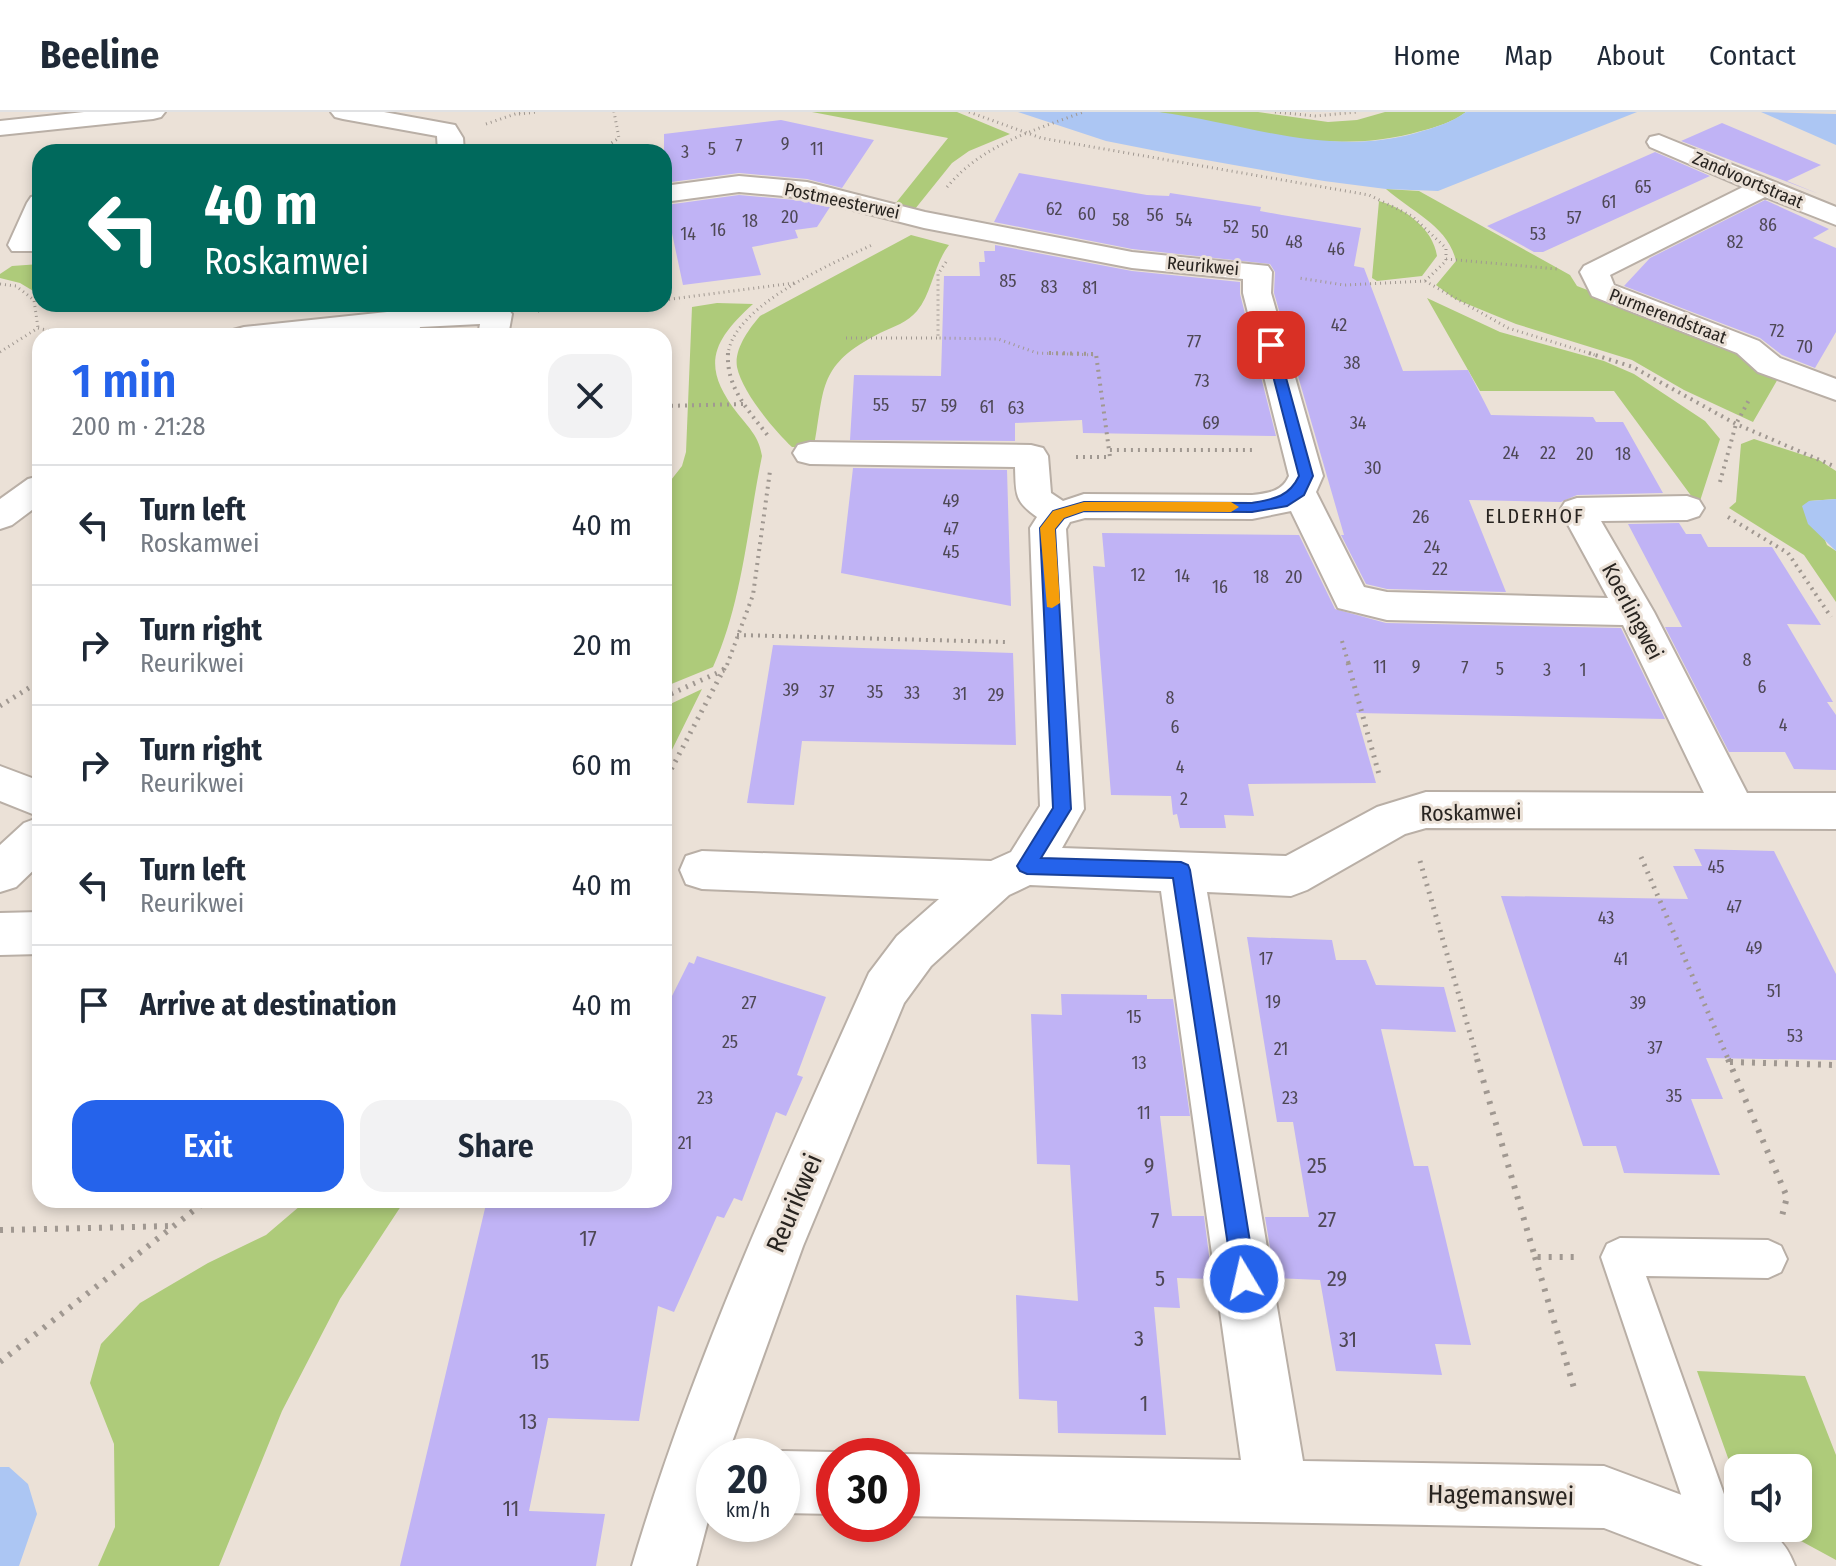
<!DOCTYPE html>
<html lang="en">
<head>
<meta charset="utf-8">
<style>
  body { margin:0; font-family:"Fira Sans Condensed",sans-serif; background:#f2f2f3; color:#1f2937; height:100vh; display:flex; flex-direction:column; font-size:30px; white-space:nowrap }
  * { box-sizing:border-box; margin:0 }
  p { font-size:26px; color:#747a83 }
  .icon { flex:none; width:44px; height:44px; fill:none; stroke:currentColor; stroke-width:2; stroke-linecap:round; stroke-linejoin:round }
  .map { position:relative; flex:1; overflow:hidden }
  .panel { position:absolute; left:32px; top:216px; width:640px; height:880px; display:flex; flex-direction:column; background:#fff; border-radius:24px; box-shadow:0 4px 12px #0003 }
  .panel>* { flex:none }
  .banner { position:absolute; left:32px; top:32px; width:640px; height:168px; border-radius:24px; box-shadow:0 4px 12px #0003; background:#00695c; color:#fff; overflow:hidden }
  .buttons { position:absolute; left:1724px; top:1342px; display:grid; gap:16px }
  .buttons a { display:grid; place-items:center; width:88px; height:88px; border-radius:16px; background:#fff; box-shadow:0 4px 12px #0003; font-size:40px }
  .speed { position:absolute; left:696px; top:1326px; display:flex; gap:16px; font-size:40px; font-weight:700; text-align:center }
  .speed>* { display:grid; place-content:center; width:104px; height:104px; border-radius:50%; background:#fff; box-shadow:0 4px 12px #0003; line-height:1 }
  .speed small { font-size:20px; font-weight:400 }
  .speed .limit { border:12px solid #d22; background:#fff; color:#111 }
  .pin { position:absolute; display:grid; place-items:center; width:68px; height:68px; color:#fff; margin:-34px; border-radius:16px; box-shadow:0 4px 12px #0006 }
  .me { position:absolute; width:88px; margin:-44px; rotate:351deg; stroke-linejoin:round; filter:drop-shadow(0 0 6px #0008) }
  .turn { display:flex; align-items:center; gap:28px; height:168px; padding:0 40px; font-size:36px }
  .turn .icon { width:104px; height:104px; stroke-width:2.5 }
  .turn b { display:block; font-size:56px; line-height:68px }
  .round { display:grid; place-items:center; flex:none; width:84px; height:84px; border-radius:24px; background:#f2f2f3 }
  .headline { display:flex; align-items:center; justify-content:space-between; height:136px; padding:0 40px }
  h1 { font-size:48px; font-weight:600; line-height:60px; color:#2563eb }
  .action { display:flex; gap:16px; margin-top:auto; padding:16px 40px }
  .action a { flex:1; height:92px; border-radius:24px; background:#2563eb; color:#fff; font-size:32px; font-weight:600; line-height:92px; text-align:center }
  .action a+a { background:#f2f2f3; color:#1f2937 }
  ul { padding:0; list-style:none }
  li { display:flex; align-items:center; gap:24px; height:120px; padding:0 40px; border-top:2px solid #e0e1e3 }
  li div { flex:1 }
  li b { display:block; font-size:30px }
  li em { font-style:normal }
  header { display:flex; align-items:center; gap:48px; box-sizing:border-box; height:112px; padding:0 40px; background:#fff; border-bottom:2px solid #e0e1e3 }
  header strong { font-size:38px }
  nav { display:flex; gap:44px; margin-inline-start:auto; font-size:28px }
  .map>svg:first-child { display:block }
  .green { fill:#aecb7a }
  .water { fill:#acc6f3 }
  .building { fill:#c0b3f5 }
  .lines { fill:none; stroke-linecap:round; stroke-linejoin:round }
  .lane-casing { stroke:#b9afa6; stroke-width:4 }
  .street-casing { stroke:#b9afa6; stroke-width:4 }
  .path-far3 { stroke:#a09891; stroke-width:3; stroke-dasharray:1 4; stroke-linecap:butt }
  .path-far2 { stroke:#a09891; stroke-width:4; stroke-dasharray:2 5; stroke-linecap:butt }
  .path-far1 { stroke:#a09891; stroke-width:5; stroke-dasharray:2 6; stroke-linecap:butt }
  .path { stroke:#a09891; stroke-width:6; stroke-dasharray:3 8; stroke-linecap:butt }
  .lane { fill:#fff; fill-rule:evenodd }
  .street { fill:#fff; fill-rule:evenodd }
  .route { fill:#2563eb; stroke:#184099; stroke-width:2 }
  .slow { fill:#f59e0b }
  .labels { text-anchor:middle; stroke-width:6; stroke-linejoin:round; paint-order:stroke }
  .number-label { font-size:18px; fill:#4e4855 }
  .far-street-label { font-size:18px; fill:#282420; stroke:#ebe1d7 }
  .far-neighbourhood-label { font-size:20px; letter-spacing:2px; fill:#282420; stroke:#ebe1d7 }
  .street-label { font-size:22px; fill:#282420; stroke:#ebe1d7 }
  .near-number-label { font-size:22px; fill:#4e4855 }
  .near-street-label { font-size:26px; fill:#282420; stroke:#ebe1d7 }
</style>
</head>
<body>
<header>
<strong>Beeline</strong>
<nav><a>Home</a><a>Map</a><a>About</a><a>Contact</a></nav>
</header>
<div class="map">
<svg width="1836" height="1454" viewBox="0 0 1836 1454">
  <rect width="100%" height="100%" fill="#ebe1d7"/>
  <path class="green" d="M812,0H957L1010,22L969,39L952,51L911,102L891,97L948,26Z
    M1157,0H1258L1328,10L1357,8L1385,0H1466C1453,10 1437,15 1421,19C1332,45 1244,18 1157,0Z
    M1386,77L1419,79L1570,163L1577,174L1730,233L1779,265L1753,310L1684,278L1632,248L1516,212L1455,187L1436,173L1456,149C1448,114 1412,100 1386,77Z
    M1379,89C1404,96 1433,116 1437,144L1422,164L1377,169L1372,166Z
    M911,123L949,133C934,152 932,181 917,199C908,210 893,215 880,221C818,253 825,273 814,335H792C774,318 742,280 737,255C734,237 749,217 760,204Z
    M40,152V177L35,180L20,171L0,166V162L12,154Z
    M1427,186L1500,220L1604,249L1634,262L1705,309L1720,327L1700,389H1695L1614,279H1480Z
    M717,191L753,192C711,230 701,255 738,302C750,317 759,325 762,344C748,412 742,492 713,555L664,575V377L682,354L686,340L692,195Z
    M1754,327L1819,348L1836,359V387L1809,389L1827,433L1836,439V490L1804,443L1729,396L1736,390L1741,332Z
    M702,577L664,654V595Z
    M307,1088H405L340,1187L282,1299L219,1454H98L115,1415L114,1332L90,1271L101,1232L140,1191L208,1151L266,1123Z
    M1697,1259L1805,1264L1836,1343V1448L1777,1416H1798V1356H1738V1374Z"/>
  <path class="water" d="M1018,0C1064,0 1113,0 1158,0C1246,11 1327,46 1416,21C1433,16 1451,11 1466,0H1637L1438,79L1386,77L1324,69L1172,42L1106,29Z
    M1761,0L1836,2V33Z
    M1836,387V439L1808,412L1802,394L1809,389Z
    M0,1355H9L28,1372L37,1402L19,1454H0Z"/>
  <path class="building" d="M781,8L874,28L842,76L807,67L739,61L664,71V22Z
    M1722,11L1821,53L1787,69L1819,82L1681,29Z
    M1655,40L1710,64L1543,140H1534L1487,114Z
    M1019,61L1147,83L1169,84L1170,81L1261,95L1260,99L1282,103L1361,116L1354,154L1364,156L1403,259L1468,258L1491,303L1593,305L1596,310H1623L1663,381L1577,383L1561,390L1469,388L1506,480L1387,477L1366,472L1341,423H1344L1274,181L1275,160L1270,152L1132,137L994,110Z
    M739,83L806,89L830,95L817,115L795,118L798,126L752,135L761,163L683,173L666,93Z
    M1765,88L1829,117L1813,126L1836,136V220L1815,256L1782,243L1760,226L1624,174L1650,146Z
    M995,133L1132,159L1240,170V182L1276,324L1083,321L1082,308L1015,311V329L850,328L854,263L941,264L944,164H980L979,150H985L984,139H995Z
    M853,356L1007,358L1011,494L841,461Z
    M1679,411L1686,422H1701L1708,435H1772L1821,513L1787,512L1833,590H1827L1836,603V658L1794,657L1785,640H1729L1665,515H1682L1628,412Z
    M1102,421L1299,423L1335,497L1386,511L1621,516L1665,607L1356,601L1376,671L1248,672L1254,704L1224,703L1226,716H1180L1177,702L1173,703L1171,684L1111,683L1093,454L1105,455Z
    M773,533L1013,541L1016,633L802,629L794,693L747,691Z
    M1694,737L1774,739L1836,862V948L1706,946L1723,987H1691L1720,1063L1624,1061L1616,1034H1583L1501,784L1688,787L1673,754H1702Z
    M1247,825L1332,828L1336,848H1366L1376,873L1444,875L1456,920L1381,917L1414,1054H1428L1471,1233L1435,1232L1442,1263L1336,1259L1320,1168L1275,1166L1265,1105H1309L1293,1010H1277Z
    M697,844L826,885L797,963L803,965L786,1004L776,1000L742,1089L734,1086L724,1106L717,1104L674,1200L658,1194L639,1309L548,1306L529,1399L605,1402L596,1454H400L487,1088H664V900L689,850L694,852Z
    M1061,882L1147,883V887H1173L1190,1004H1160L1172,1104H1204L1212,1167L1177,1166L1180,1196L1154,1195L1166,1323L1058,1321L1057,1289L1019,1287L1016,1183L1078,1189L1070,1053L1037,1052L1031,902L1062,903Z"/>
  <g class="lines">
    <defs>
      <path id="lane" d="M1620,1126L1768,1128L1781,1134L1787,1147L1781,1160L1768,1166L1646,1164L1740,1427L1733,1442L1718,1449L1703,1442L1696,1427L1601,1145L1607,1132Z"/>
      <path id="street" d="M84,0H165L161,5L153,7L0,23V9Z
        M331,0H384L455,13L463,26L464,40H438L437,24L343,7L335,5Z
        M1659,23L1836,95V113L1765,85L1610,163L1614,173L1759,229L1780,246L1836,267V288L1758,260L1737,241L1592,184L1580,160L1584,154L1743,75L1650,35L1647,30L1650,25Z
        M739,64L807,70L925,100L1132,140L1268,154L1272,160L1271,181L1323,364L1316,380L1364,475L1387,480L1608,486L1560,398L1565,390L1577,386L1687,384L1699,388L1704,396L1699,404L1687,408L1601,409L1654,500L1747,681H1836V717L1426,716L1405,722L1307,778L1291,784L1207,780L1303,1349L1604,1354L1738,1404V1416C1770,1416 1783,1424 1795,1454H1703L1604,1416L902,1404V1344H897L902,1342L1241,1348L1161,779L1030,773L1009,783L931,854L904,891L803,1134L727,1344H714V1386L696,1454H632C692,1250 782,1055 869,861L897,824L939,787L702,777L686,772L680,758L686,744L702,739L991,749L1011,740L1040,694L1030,416L1037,405C1014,389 1016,382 1015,355L810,352L798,349L793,341L798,333L810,330L1031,333L1043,336L1048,344L1051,381L1063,389L1084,382L1252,383C1268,381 1282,380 1289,364L1243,181V167L1132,156L924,116L806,86L739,80L664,90V74ZM1291,399L1338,496L1387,508L1623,513L1704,681L1426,680L1377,695L1286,744L1062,736L1084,697L1066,417L1070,410L1085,406L1252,407Z
        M40,83V139H12L8,133L27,91L31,85Z
        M497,193L507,196L512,202L508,224H478L480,212L420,215L418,224H388L389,218L329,224H229L233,218L244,215L406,198Z
        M40,364V392L12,413L0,417V387L28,367Z
        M0,654L40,669V705L0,689Z
        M40,705V752L16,775L0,780V733L24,711Z
        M40,800V842L0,843V801Z
        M782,1339L834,1340L843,1344H834V1402L782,1401V1344H770Z"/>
    </defs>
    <use href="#lane" class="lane-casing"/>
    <use href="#street" class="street-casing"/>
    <path class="path-far3" d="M969,0L1041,26L1369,83L1412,104L1446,136V149L1425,169L1344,173L1299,166
      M1275,0L1316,4L1357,0
      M519,2L537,0
      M486,12L521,0
      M611,40L610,32L619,26L614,0
      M947,75C983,32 1033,19 1083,0
      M1446,147L1557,157
      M946,150L938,162V226L998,227L1037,241L1096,243
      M1425,169L1508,216L1595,243
      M0,172L16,174L34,188L38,216
      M664,188L794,171
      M538,199L631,192
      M846,226H938
      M0,240L38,216L71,224
      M728,243C732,194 833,151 872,133"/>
    <path class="path-far2" d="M728,241C726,276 749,299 769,325
      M1049,241L1096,242L1109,338
      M1589,241L1633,255L1736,312L1836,355
      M664,294L745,292
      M1076,345H1110L1109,338H1254
      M1720,370L1736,312L1750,286
      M1728,405L1788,441L1831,505
      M737,523L1006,530
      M1342,529L1349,553
      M727,553L753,483L770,359"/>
    <path class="path-far1" d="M1348,551L1380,666
      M664,585L724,558
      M0,594L40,569
      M664,671L727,551
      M1641,745L1729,949
      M1420,749L1478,949"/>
    <path class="path" d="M1477,947L1535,1145H1577
      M1728,947L1787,1085L1782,1104
      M1730,950L1836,953
      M0,1118L173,1114
      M1535,1145L1574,1276
      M0,1250L207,1088"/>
    <use href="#lane" class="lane"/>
    <use href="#street" class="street"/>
  </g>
  <path class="route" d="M1271,229L1277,233L1313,364L1304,383L1287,394L1252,400L1084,399L1064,406L1055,417L1071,697L1041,746L1181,750L1188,753L1190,758L1256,1167L1252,1175L1244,1179L1236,1175L1233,1167L1173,766L1027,762L1020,759L1017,754L1053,696L1040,416L1053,399L1084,390L1252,391C1274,387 1289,385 1299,364L1265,233Z"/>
  <path class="slow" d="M1084,390H1231L1239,395L1231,400L1084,399L1064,406L1055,417L1060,491L1052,496L1047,495L1040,416L1053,399Z"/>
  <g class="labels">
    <g class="number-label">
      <text x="785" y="38">9</text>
      <text x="739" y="40">7</text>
      <text x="712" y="43">5</text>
      <text x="817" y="43">11</text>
      <text x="685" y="46">3</text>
      <text x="1643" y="81">65</text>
      <text x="1609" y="96">61</text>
      <text x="1054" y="103">62</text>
      <text x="1087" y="108">60</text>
      <text x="1155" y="109">56</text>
      <text x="790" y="111">20</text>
      <text x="1574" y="112">57</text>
      <text x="1121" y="114">58</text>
      <text x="1184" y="114">54</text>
      <text x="750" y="115">18</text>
      <text x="1768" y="119">86</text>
      <text x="1231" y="121">52</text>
      <text x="718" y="124">16</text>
      <text x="1260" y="126">50</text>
      <text x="688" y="128">14</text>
      <text x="1538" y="128">53</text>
      <text x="1294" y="136">48</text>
      <text x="1735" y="136">82</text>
      <text x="1336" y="143">46</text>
      <text x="1008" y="175">85</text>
      <text x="1049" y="181">83</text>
      <text x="1090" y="182">81</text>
      <text x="1339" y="219">42</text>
      <text x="1777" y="225">72</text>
      <text x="1194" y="236">77</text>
      <text x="1805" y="241">70</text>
      <text x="1352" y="257">38</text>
      <text x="1202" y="275">73</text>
      <text x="881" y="299">55</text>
      <text x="919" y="300">57</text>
      <text x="949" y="300">59</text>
      <text x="987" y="301">61</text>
      <text x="1016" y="302">63</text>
      <text x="1211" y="317">69</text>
      <text x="1358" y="317">34</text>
      <text x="1511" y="347">24</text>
      <text x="1548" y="347">22</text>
      <text x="1585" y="348">20</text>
      <text x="1623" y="348">18</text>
      <text x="1373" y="362">30</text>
      <text x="951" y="395">49</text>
      <text x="1421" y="411">26</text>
      <text x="951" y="423">47</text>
      <text x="1432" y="441">24</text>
      <text x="951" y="446">45</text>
      <text x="1440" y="463">22</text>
      <text x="1138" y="469">12</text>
      <text x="1182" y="470">14</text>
      <text x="1261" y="471">18</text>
      <text x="1294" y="471">20</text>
      <text x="1220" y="481">16</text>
      <text x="1747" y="554">8</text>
      <text x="1380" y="561">11</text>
      <text x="1416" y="561">9</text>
      <text x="1465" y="562">7</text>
      <text x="1500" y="563">5</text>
      <text x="1547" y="564">3</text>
      <text x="1583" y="564">1</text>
      <text x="1762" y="581">6</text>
      <text x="791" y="584">39</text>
      <text x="827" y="586">37</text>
      <text x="875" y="586">35</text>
      <text x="912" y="587">33</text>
      <text x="960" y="588">31</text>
      <text x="996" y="589">29</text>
      <text x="1170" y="592">8</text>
      <text x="1783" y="619">4</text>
      <text x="1175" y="621">6</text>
      <text x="1180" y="661">4</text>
      <text x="1184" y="693">2</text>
      <text x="1716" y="761">45</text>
      <text x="1734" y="801">47</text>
      <text x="1606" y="812">43</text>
      <text x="1754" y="842">49</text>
      <text x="1266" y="853">17</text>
      <text x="1621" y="853">41</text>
      <text x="1774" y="885">51</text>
      <text x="1273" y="896">19</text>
      <text x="749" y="897">27</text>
      <text x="1638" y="897">39</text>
      <text x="1134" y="911">15</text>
      <text x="1795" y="930">53</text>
      <text x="730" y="936">25</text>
      <text x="1655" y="942">37</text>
      <text x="1281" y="943">21</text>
      <text x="1139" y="957">13</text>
      <text x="1674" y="990">35</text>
      <text x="705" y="992">23</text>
      <text x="1290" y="992">23</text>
      <text x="1144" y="1007">11</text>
      <text x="685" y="1037">21</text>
    </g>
    <g class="far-street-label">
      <text transform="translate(1748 68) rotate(23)" y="6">Zandvoortstraat</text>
      <text transform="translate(842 89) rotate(12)" y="6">Postmeesterwei</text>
      <text transform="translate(1203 154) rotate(5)" y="6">Reurikwei</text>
      <text transform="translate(1668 204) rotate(21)" y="6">Purmerendstraat</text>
    </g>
    <g class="far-neighbourhood-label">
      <text x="1535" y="411">ELDERHOF</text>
    </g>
    <g class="street-label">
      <text transform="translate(1633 499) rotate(62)" y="8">Koerlingwei</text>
      <text transform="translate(1471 700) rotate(-1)" y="8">Roskamwei</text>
    </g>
    <g class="near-number-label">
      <text x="1149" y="1061">9</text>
      <text x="1317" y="1061">25</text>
      <text x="1327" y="1115">27</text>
      <text x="1155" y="1116">7</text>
      <text x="588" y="1134">17</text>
      <text x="1160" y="1174">5</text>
      <text x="1337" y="1174">29</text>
      <text x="1139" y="1234">3</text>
      <text x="1348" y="1235">31</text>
      <text x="540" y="1257">15</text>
      <text x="1144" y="1299">1</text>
      <text x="528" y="1317">13</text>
      <text x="511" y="1404">11</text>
    </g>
    <g class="near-street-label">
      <text transform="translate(794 1091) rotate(-67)" y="9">Reurikwei</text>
      <text transform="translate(1501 1383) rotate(1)" y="9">Hagemanswei</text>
    </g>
  </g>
</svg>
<div class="buttons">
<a><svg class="icon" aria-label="sound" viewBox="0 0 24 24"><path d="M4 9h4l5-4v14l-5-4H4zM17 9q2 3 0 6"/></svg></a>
</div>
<div class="speed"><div>20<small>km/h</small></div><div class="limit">30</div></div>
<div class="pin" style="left:1271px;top:233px;background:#d93025"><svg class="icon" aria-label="arrive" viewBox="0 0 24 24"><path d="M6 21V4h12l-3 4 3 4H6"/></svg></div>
<svg class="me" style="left:1244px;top:1167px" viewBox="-20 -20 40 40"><circle r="17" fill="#2563eb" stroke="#fff" stroke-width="3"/><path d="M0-11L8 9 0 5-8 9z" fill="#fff"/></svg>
<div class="banner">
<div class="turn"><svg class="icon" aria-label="left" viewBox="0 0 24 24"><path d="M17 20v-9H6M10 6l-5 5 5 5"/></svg><div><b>40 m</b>Roskamwei</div></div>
</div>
<section class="panel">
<div class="headline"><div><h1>1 min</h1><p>200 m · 21:28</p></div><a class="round"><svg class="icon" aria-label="close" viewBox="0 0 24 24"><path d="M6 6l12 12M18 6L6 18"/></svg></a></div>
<ul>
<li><svg class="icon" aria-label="left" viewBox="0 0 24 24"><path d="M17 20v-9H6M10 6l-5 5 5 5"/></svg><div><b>Turn left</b><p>Roskamwei</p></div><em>40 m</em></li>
<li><svg class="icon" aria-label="right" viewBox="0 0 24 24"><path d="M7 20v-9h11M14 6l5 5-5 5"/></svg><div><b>Turn right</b><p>Reurikwei</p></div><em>20 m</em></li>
<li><svg class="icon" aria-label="right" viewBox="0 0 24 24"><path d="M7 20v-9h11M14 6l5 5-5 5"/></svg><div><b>Turn right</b><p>Reurikwei</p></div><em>60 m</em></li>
<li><svg class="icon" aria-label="left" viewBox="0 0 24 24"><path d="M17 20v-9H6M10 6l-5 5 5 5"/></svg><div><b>Turn left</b><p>Reurikwei</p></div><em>40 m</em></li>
<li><svg class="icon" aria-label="arrive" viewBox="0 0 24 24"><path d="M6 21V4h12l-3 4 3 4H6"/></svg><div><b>Arrive at destination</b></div><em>40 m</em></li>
</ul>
<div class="action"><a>Exit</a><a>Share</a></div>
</section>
</div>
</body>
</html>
